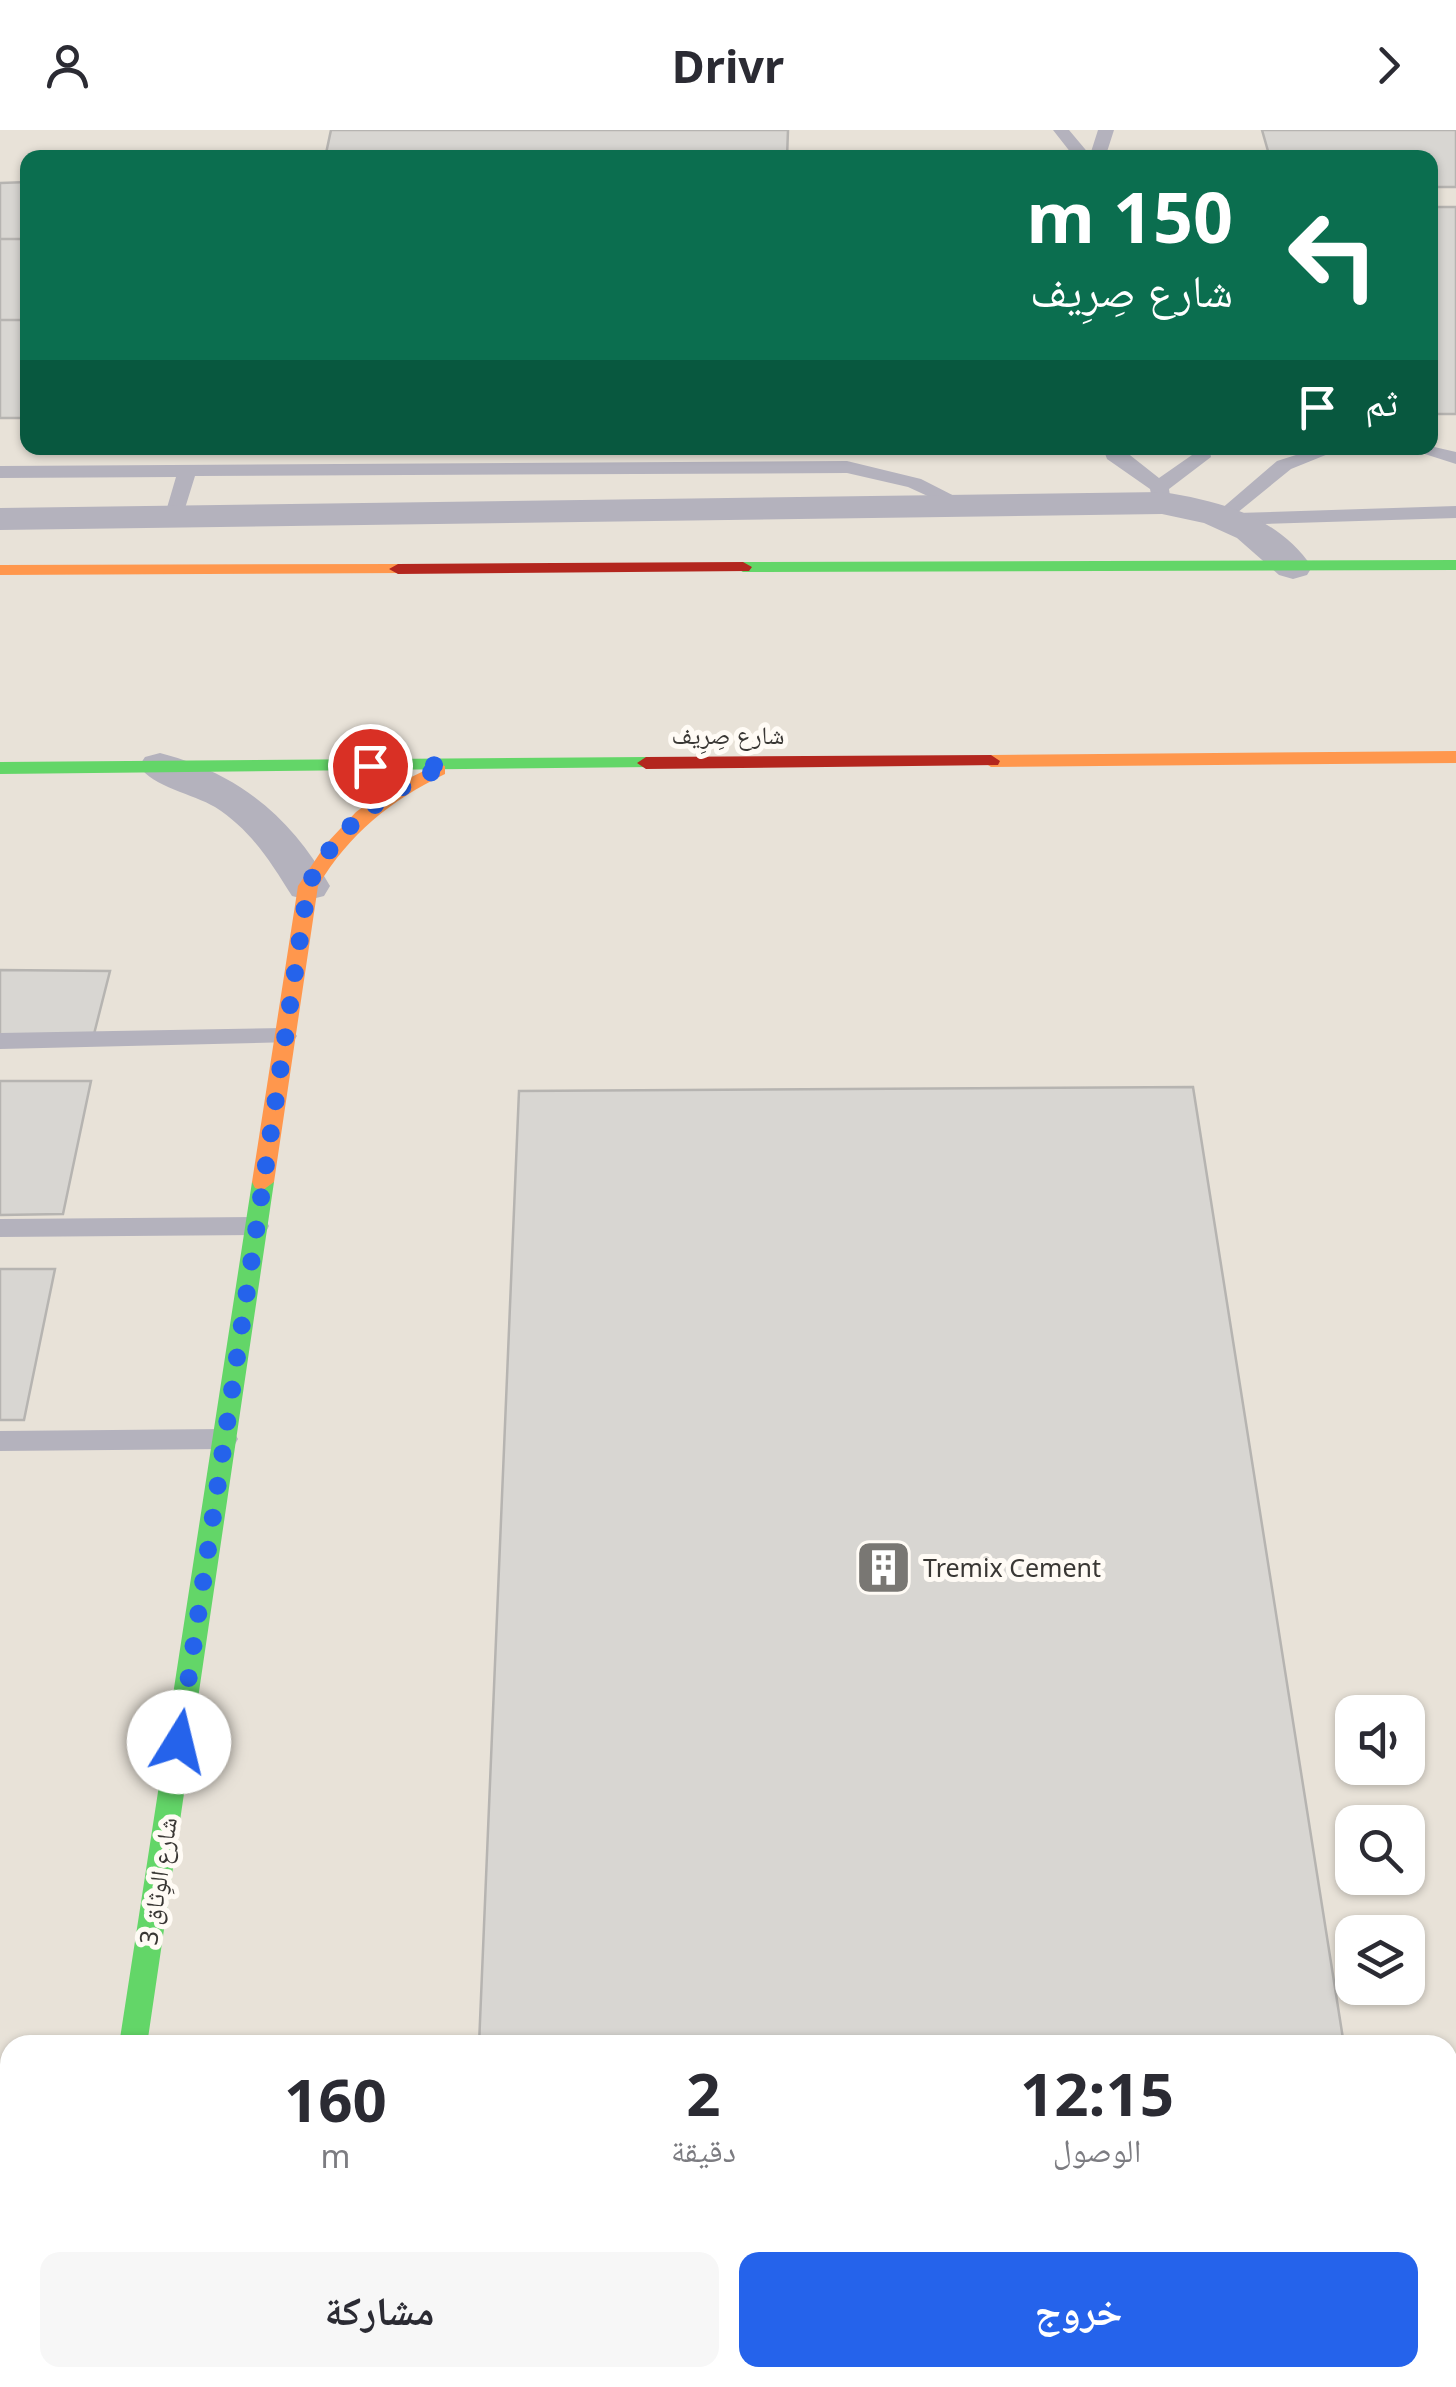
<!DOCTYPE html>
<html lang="ar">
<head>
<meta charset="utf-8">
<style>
  body { margin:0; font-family:"Noto Sans","Noto Naskh Arabic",sans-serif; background:#f7f7f7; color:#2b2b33; direction:rtl; height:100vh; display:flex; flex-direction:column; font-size:38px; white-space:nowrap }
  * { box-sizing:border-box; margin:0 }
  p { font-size:32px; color:#7c7c81 }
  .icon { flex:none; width:55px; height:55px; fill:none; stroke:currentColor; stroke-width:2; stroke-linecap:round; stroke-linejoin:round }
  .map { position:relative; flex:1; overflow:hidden; direction:ltr }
  .sheet { position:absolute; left:0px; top:1905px; width:1458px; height:352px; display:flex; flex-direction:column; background:#fff; border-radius:30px 30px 0 0; box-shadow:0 2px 8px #0004; direction:rtl }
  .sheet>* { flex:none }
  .top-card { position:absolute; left:20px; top:20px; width:1418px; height:305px; border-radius:20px; box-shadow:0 2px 8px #0004; direction:rtl; background:#0b6e4f; color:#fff; overflow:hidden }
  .fabs { position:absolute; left:1335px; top:1565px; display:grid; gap:20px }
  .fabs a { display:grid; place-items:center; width:90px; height:90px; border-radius:20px; background:#fff; box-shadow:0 2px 8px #0004; font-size:50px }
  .pin { position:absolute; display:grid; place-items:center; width:85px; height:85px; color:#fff; margin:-42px; border:5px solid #fff; border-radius:50%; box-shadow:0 2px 10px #0007 }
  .me { position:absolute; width:110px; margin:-55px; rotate:9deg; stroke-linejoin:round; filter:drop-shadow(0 0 8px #0008) }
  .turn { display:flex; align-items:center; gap:35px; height:210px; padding:0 40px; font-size:45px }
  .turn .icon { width:130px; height:130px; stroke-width:2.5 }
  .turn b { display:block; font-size:70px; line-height:85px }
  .then { display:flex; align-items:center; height:95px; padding:0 40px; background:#0003; gap:20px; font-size:38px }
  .eta { display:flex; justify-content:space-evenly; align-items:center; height:170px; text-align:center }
  .eta b { font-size:60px; font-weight:700; line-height:70px }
  .button { display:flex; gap:20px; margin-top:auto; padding:20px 40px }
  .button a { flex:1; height:115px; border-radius:20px; background:#2563eb; color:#fff; font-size:40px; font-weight:700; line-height:115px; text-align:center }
  .button a+a { background:#f7f7f7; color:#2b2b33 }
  header { display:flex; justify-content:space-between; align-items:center; height:130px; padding:0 40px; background:#fff; font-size:45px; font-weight:700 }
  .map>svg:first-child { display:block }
  .built { fill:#e8e2d8; fill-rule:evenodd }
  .building { fill:#d8d6d2; stroke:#b6b4b1; stroke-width:2.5 }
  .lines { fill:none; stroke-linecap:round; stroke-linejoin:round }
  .lane { fill:#b4b2bd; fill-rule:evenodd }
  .street { fill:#b4b2bd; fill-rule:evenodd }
  .fast { fill:#63d668; fill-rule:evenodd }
  .slow { fill:#ff974d; fill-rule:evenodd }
  .jam { fill:#b3261e; fill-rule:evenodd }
  .route { stroke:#2563eb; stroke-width:18; stroke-dasharray:0 32.4 }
  .labels { text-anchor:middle; stroke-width:10; stroke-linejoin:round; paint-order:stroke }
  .street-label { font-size:25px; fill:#393734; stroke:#fffbf5 }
  .poi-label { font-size:25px; fill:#393734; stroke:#fffbf5; text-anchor:start }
</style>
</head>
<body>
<header><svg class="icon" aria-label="forward" viewBox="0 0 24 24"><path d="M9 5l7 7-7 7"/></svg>Drivr<svg class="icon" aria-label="person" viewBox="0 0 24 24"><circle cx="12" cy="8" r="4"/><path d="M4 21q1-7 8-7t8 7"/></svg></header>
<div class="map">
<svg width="1456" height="2257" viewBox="0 0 1456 2257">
  <rect width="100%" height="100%" fill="#f0ede9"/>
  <path class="built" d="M0,0H1456V2257H0ZM28,28H1430V318H28ZM1352,1582H1408V1638H1352ZM1352,1692H1408V1748H1352ZM1352,1802H1408V1858H1352ZM10,1915H1448V2248H10Z"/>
  <path class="building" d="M331,0H788L787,28H325Z
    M1262,0H1456V57H1430V28H1270Z
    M28,52V109H0V53Z
    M1430,77H1456V284H1430Z
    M0,109H28V190H0Z
    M0,190H28V288H0Z
    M0,840L110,841L93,908L0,907Z
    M0,951H91L63,1084L0,1085Z
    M1193,957L1344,1915H479L519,961Z
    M0,1139H55L24,1290H0Z
    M1448,2182H1456V2257H1079L1078,2248H1448Z"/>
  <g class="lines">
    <path class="lane" d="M1053,0H1069L1090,25L1098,0H1114L1105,28H1075Z
      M1430,316L1456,322V334L1406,318Z
      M1103,318H1121L1159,348L1192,325L1191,318H1209L1211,327L1169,359L1171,373L1162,379L1153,373L1150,359L1107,329Z
      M1318,318H1343L1291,339L1237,383L1456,376V388L1233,395L1213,386L1277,331Z
      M847,331L921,349L972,375L963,381L956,379L908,357L847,343L195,346L182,388L173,394L164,388L176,347L0,348V336Z
      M285,898L293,900L297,906L293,912L0,919V903Z
      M257,1087L266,1090L269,1096L266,1102L257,1105L0,1107V1089Z
      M225,1299L234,1302L238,1309L234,1316L225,1319L0,1321V1301Z"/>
    <path class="street" d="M1162,362C1220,371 1277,386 1312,437L1307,445L1293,449L1279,445L1237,408L1204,393L1162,384L0,400V378Z
      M160,623C238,643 291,687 330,756L324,766L308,770L292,766C270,731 251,700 215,677C193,664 153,657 139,636L145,627Z
      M48,2248H116L115,2257H47Z"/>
    <path class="fast" d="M1456,430V440L743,442L734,437L743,432Z
      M646,627L653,629V637L0,644V632Z
      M263,1044L274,1052L147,1915H119L252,1052Z"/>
    <path class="slow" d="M398,434L404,435V443L0,445V435Z
      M1456,621V633L991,637L982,631L991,625Z
      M438,634L445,636V644C391,670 349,704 318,756L274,1052L263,1060L255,1058L252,1052L298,756L326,714L356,682L391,657Z"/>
    <path class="jam" d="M743,432L752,437L749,441L398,444L389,439L398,434Z
      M991,625L1000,631L998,635L646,639L637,633L646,627Z"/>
  </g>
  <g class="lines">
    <path class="route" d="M179,1612L308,756C338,694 386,661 448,635L370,636"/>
  </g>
  <defs>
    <symbol id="building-square" viewBox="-11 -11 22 22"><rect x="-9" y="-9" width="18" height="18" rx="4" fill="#797773" stroke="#fffbf5"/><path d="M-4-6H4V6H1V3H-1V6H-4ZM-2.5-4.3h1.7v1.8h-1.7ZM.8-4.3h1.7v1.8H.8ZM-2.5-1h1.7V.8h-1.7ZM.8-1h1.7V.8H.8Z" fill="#fff"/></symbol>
  </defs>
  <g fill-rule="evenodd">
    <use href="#building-square" x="852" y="1406" width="63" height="63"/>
  </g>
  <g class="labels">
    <g class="street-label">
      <text x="728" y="614">شارع صِرِيف</text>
      <text transform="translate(158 1751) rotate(-81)" y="9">شارع الوِثاق 3</text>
    </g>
    <g class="poi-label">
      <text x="923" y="1447">Tremix Cement</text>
    </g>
  </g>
</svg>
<div class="fabs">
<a><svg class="icon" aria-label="sound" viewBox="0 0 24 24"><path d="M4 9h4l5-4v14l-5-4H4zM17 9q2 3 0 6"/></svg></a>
<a><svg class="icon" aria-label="search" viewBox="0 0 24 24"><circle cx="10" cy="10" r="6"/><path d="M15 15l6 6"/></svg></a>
<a><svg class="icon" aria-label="layers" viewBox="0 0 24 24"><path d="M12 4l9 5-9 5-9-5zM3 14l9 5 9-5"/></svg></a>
</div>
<div class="pin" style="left:370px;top:636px;background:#d93025"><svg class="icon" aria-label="arrive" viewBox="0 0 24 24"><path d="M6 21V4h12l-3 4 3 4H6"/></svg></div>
<svg class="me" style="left:179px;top:1612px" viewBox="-20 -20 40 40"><circle r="19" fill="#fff"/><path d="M0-13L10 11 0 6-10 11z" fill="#2563eb"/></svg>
<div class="top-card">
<div class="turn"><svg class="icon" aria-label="left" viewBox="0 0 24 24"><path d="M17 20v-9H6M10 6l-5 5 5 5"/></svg><div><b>150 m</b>شارع صِرِيف</div></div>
<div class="then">ثم<svg class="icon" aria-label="arrive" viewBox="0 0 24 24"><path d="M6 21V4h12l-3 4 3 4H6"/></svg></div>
</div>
<section class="sheet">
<div class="eta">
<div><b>12:15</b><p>الوصول</p></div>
<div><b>2</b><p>دقيقة</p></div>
<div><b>160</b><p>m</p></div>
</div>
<div class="button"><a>خروج</a><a>مشاركة</a></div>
</section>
</div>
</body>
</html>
